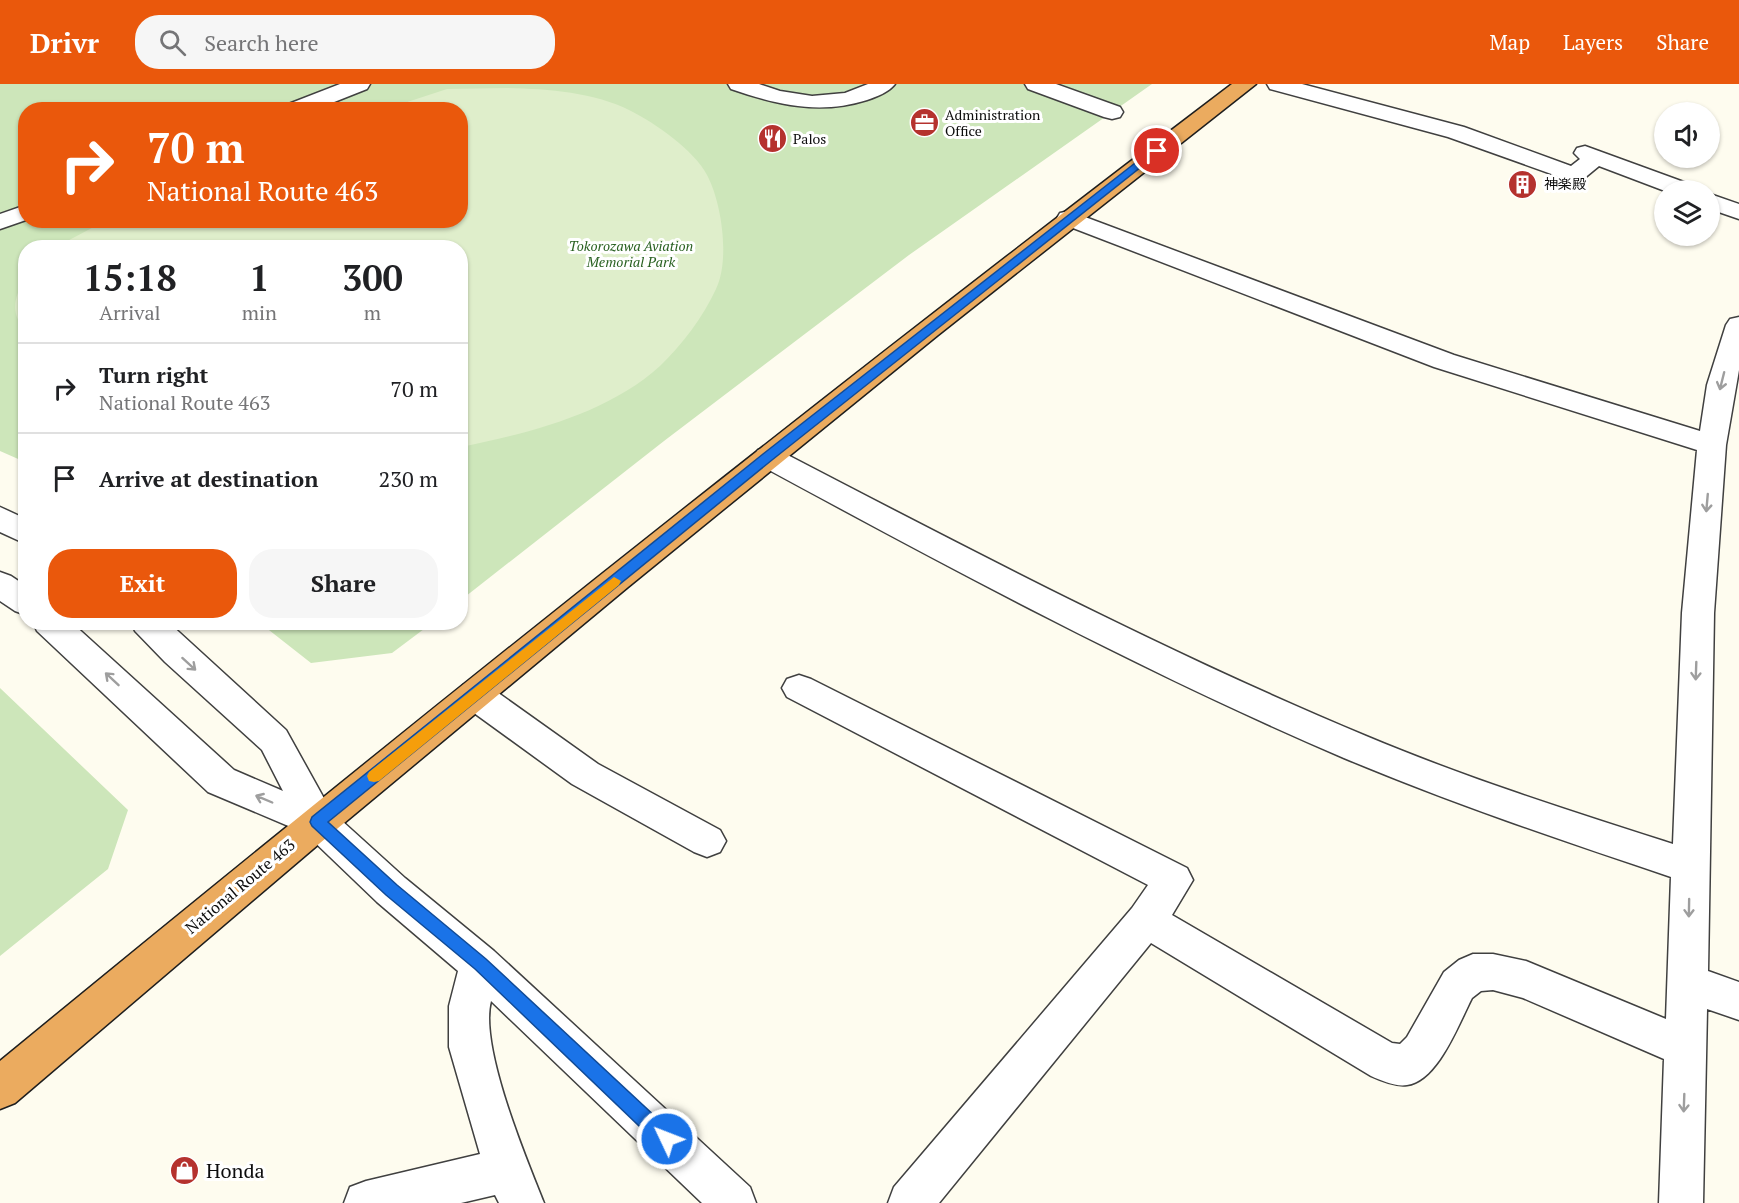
<!DOCTYPE html>
<html lang="en">
<head>
<meta charset="utf-8">
<style>
  body { margin:0; font-family:"PT Serif","Noto Sans JP",serif; background:#f6f6f6; color:#202124; height:100vh; display:flex; flex-direction:column; font-size:22px; white-space:nowrap }
  * { box-sizing:border-box; margin:0 }
  p { font-size:20px; color:#757577 }
  .icon { flex:none; width:33px; height:33px; fill:none; stroke:currentColor; stroke-width:2; stroke-linecap:round; stroke-linejoin:round }
  .map { position:relative; flex:1; overflow:hidden }
  .side { position:absolute; left:18px; top:156px; width:450px; height:390px; display:flex; flex-direction:column; background:#fff; border-radius:24px; box-shadow:0 2px 4px #0004 }
  .side>* { flex:none }
  .top-card { position:absolute; left:18px; top:18px; width:450px; height:126px; border-radius:24px; box-shadow:0 2px 4px #0004; background:#ea580c; color:#fff; overflow:hidden }
  .buttons { position:absolute; left:1654px; top:18px; display:grid; gap:12px }
  .buttons a { display:grid; place-items:center; width:66px; height:66px; border-radius:50%; background:#fff; box-shadow:0 2px 4px #0004; font-size:30px }
  .pin { position:absolute; display:grid; place-items:center; width:51px; height:51px; color:#fff; margin:-26px; border:3px solid #fff; border-radius:50%; box-shadow:0 2px 6px #0007 }
  .me { position:absolute; width:66px; margin:-33px; rotate:313deg; stroke-linejoin:round; filter:drop-shadow(0 0 4px #0008) }
  .turn { display:flex; align-items:center; gap:21px; height:126px; padding:0 30px; font-size:27px }
  .turn .icon { width:78px; height:78px; stroke-width:2.5 }
  .turn b { display:block; font-size:42px; line-height:51px }
  .eta { display:flex; justify-content:space-evenly; align-items:center; height:102px; text-align:center }
  .eta b { font-size:36px; font-weight:700; line-height:42px }
  .action { display:flex; gap:12px; margin-top:auto; padding:12px 30px }
  .action a { flex:1; height:69px; border-radius:24px; background:#ea580c; color:#fff; font-size:24px; font-weight:700; line-height:69px; text-align:center }
  .action a+a { background:#f6f6f6; color:#202124 }
  ul { padding:0; list-style:none }
  li { display:flex; align-items:center; gap:18px; height:90px; padding:0 30px; border-top:2px solid #e0e0e0 }
  li div { flex:1 }
  li b { display:block; font-size:22px }
  li em { font-style:normal }
  header { display:flex; align-items:center; gap:36px; box-sizing:border-box; height:84px; padding:0 30px; background:#ea580c; color:#fff }
  header strong { font-size:28px }
  nav { display:flex; gap:33px; margin-inline-start:auto; font-size:21px }
  .search { width:420px; height:54px; background:#f6f6f6; display:flex; align-items:center; gap:15px; box-sizing:border-box; padding:0 21px; border-radius:24px; color:#757577; font-size:22px }
  .map>svg:first-child { display:block }
  .green { fill:#cde6ba; fill-rule:evenodd }
  .pitch { fill:#dfeecb }
  .lines { fill:none; stroke-linecap:round; stroke-linejoin:round }
  .minor-casing { stroke:#404040; stroke-width:3 }
  .highway-casing { stroke:#1e1e1e; stroke-width:3 }
  .minor { fill:#fff; fill-rule:evenodd }
  .highway { fill:#ebab5f; fill-rule:evenodd }
  .oneway { stroke:#9e9e9e }
  .route { fill:#1a73e8; stroke:#114b97; stroke-width:1.5 }
  .slow { fill:#f59e0b }
  .labels { text-anchor:middle; stroke-width:6; stroke-linejoin:round; paint-order:stroke }
  .far-poi-label { font-size:14px; fill:#0d0d0d; stroke:#fff; text-anchor:start }
  .far-park-label { font-size:14px; font-style:italic; fill:#296121; stroke:#fff }
  .street-label { font-size:16px; fill:#0d0d0d; stroke:#fff }
  .near-poi-label { font-size:20px; fill:#0d0d0d; stroke:#fff; text-anchor:start }
</style>
</head>
<body>
<header>
<strong>Drivr</strong>
<div class="search"><svg class="icon" aria-label="search" viewBox="0 0 24 24"><circle cx="10" cy="10" r="6"/><path d="M15 15l6 6"/></svg>Search here</div>
<nav><a>Map</a><a>Layers</a><a>Share</a></nav>
</header>
<div class="map">
<svg width="1739" height="1119" viewBox="0 0 1739 1119">
  <rect width="100%" height="100%" fill="#fefcef"/>
  <path class="green" d="M0,0H1152L909,171L664,357L461,516L460,164H26L25,378L0,367ZM26,26H460V136H26Z
    M260,539H432L392,569L311,579Z
    M0,604L128,726L108,785L0,872Z"/>
  <path class="pitch" d="M507,4C548,5 594,8 631,27C655,39 694,66 707,91C722,119 730,176 716,205C703,233 682,261 660,282C607,330 529,349 461,363L460,164L56,163L105,137L460,136V26L386,25L447,5Z
    M25,195V246C10,229 14,213 25,195Z"/>
  <g class="lines">
    <defs>
      <path id="minor" d="M340,0H370L367,5L314,26H283L286,21Z
        M728,0H759L780,7L812,12L845,9L868,0H895C889,8 876,13 867,16C820,31 777,21 731,5Z
        M1025,0H1056L1120,23L1123,28L1120,33L1112,35L1104,33L1028,5Z
        M1267,0H1302L1464,43L1571,82L1580,75L1574,69L1577,64L1585,62L1692,101L1696,106L1665,107L1599,82L1582,96L1574,98L1448,53L1270,5Z
        M1710,110L1739,120V135L1710,125Z
        M26,121V136L0,145V130Z
        M1069,127L1454,271L1700,347L1707,301L1726,241L1730,235L1739,233V286L1726,361L1714,529L1708,887L1739,898V936L1707,925L1703,1119H1659L1664,975L1523,914L1493,906L1481,907L1472,914C1459,939 1438,997 1407,1001C1396,1003 1382,997 1371,992L1151,859L939,1119H888L894,1103L1132,824L1148,801L787,613L782,604L787,595L799,591L811,595L1187,784L1193,796L1172,831L1392,959L1400,960L1407,953L1444,888L1459,876L1473,870H1493L1526,877L1666,935L1671,793C1561,756 1451,719 1344,674C1143,588 950,484 758,380L753,373L758,366L768,363L778,366C972,467 1165,568 1366,652C1466,694 1570,727 1673,760L1682,529L1697,366L1434,283L1060,139L1057,134L1060,129Z
        M0,423L26,435V460L0,448Z
        M0,488L11,492L26,502V531L15,527L0,517Z
        M33,538H71L234,686L283,707L262,666L165,578L135,547L131,538H168L286,646L331,727L405,794L494,867L750,1103L756,1119H702L491,917C479,962 526,1074 544,1119H499L495,1111L461,1119H344L350,1103L366,1097L480,1070L449,963V922L458,887L377,818L305,749L208,708L37,547Z
        M475,598L487,601L598,680L720,746L726,757L720,768L707,773L694,768L572,700L463,621L458,611L463,601Z"/>
      <path id="highway" d="M1232,0H1256L938,251L628,503L320,759L15,1019L0,1025V977C405,644 814,317 1232,0Z"/>
    </defs>
    <use href="#minor" class="minor-casing"/>
    <use href="#highway" class="highway-casing"/>
    <use href="#minor" class="minor"/>
    <use href="#highway" class="highway"/>
  </g>
  <defs><path id="oneway-shaft" d="M-6 0H5M1.5-3L5.5 0L1.5 3" fill="none" stroke-width="1.6" stroke-linecap="round" stroke-linejoin="round" transform="scale(1.5)"/></defs>
  <g class="oneway">
    <use href="#oneway-shaft" transform="translate(1722 297) rotate(104)"/>
    <use href="#oneway-shaft" transform="translate(1707 419) rotate(95)"/>
    <use href="#oneway-shaft" transform="translate(189 580) rotate(42)"/>
    <use href="#oneway-shaft" transform="translate(1696 587) rotate(92)"/>
    <use href="#oneway-shaft" transform="translate(112 595) rotate(-137)"/>
    <use href="#oneway-shaft" transform="translate(264 715) rotate(-157)"/>
    <use href="#oneway-shaft" transform="translate(1689 824) rotate(91)"/>
    <use href="#oneway-shaft" transform="translate(1684 1019) rotate(92)"/>
  </g>
  <path class="route" d="M1153,65L1161,67L772,376L328,738L397,801L486,875L673,1049L676,1055L673,1062L667,1064L660,1062L475,885L386,811L312,742L310,738L312,733L763,370Z"/>
  <path class="slow" d="M614,493L621,497L619,501L379,697L374,698L369,697L367,692L369,688Z"/>
  <defs>
    <symbol id="office-disc" viewBox="-11 -11 22 22"><circle r="9.5" fill="#b5322e" stroke="#fff"/><path d="M-6-3h4V-5.5h4V-3h4V5H-6ZM-1-4.5V-3h2v-1.5ZM-6 0V1H6V0Z" fill="#fff"/></symbol>
    <symbol id="restaurant-disc" viewBox="-11 -11 22 22"><circle r="9.5" fill="#b5322e" stroke="#fff"/><path d="M-5-6h1v4h1v-4h1v4h1v-4h1v5L-1.5 .5V6h-2V.5L-5-1ZM5-6V6H3V1.5H1.5Q1.5-4 5-6Z" fill="#fff"/></symbol>
    <symbol id="building-disc" viewBox="-11 -11 22 22"><circle r="9.5" fill="#b5322e" stroke="#fff"/><path d="M-4-6H4V6H1V3H-1V6H-4ZM-2.5-4.3h1.7v1.8h-1.7ZM.8-4.3h1.7v1.8H.8ZM-2.5-1h1.7V.8h-1.7ZM.8-1h1.7V.8H.8Z" fill="#fff"/></symbol>
    <symbol id="shop-disc" viewBox="-11 -11 22 22"><circle r="9.5" fill="#b5322e" stroke="#fff"/><path d="M-5-2.5h2.3a2.7 3.5 0 0 1 5.4 0H5L5.5 6h-11ZM-1.5-2.5h3a1.5 2.3 0 0 0-3 0Z" fill="#fff"/></symbol>
  </defs>
  <g fill-rule="evenodd">
    <use href="#office-disc" x="908" y="22" width="33" height="33"/>
    <use href="#restaurant-disc" x="756" y="38" width="33" height="33"/>
    <use href="#building-disc" x="1506" y="84" width="33" height="33"/>
    <use href="#shop-disc" x="168" y="1070" width="33" height="33"/>
  </g>
  <g class="labels">
    <g class="far-poi-label">
      <text x="945" y="36">Administration<tspan x="945" dy="16">Office</tspan></text>
      <text x="793" y="60">Palos</text>
      <text x="1544" y="105">神楽殿</text>
    </g>
    <g class="far-park-label">
      <text x="631" y="167">Tokorozawa Aviation<tspan x="631" dy="16">Memorial Park</tspan></text>
    </g>
    <g class="street-label">
      <text transform="translate(240 802) rotate(-40)" y="6">National Route 463</text>
    </g>
    <g class="near-poi-label">
      <text x="206" y="1094">Honda</text>
    </g>
  </g>
</svg>
<div class="buttons">
<a><svg class="icon" aria-label="sound" viewBox="0 0 24 24"><path d="M4 9h4l5-4v14l-5-4H4zM17 9q2 3 0 6"/></svg></a>
<a><svg class="icon" aria-label="layers" viewBox="0 0 24 24"><path d="M12 4l9 5-9 5-9-5zM3 14l9 5 9-5"/></svg></a>
</div>
<div class="pin" style="left:1157px;top:67px;background:#d93025"><svg class="icon" aria-label="arrive" viewBox="0 0 24 24"><path d="M6 21V4h12l-3 4 3 4H6"/></svg></div>
<svg class="me" style="left:667px;top:1055px" viewBox="-20 -20 40 40"><circle r="17" fill="#1a73e8" stroke="#fff" stroke-width="3"/><path d="M0-11L8 9 0 5-8 9z" fill="#fff"/></svg>
<div class="top-card">
<div class="turn"><svg class="icon" aria-label="right" viewBox="0 0 24 24"><path d="M7 20v-9h11M14 6l5 5-5 5"/></svg><div><b>70 m</b>National Route 463</div></div>
</div>
<section class="side">
<div class="eta">
<div><b>15:18</b><p>Arrival</p></div>
<div><b>1</b><p>min</p></div>
<div><b>300</b><p>m</p></div>
</div>
<ul>
<li><svg class="icon" aria-label="right" viewBox="0 0 24 24"><path d="M7 20v-9h11M14 6l5 5-5 5"/></svg><div><b>Turn right</b><p>National Route 463</p></div><em>70 m</em></li>
<li><svg class="icon" aria-label="arrive" viewBox="0 0 24 24"><path d="M6 21V4h12l-3 4 3 4H6"/></svg><div><b>Arrive at destination</b></div><em>230 m</em></li>
</ul>
<div class="action"><a>Exit</a><a>Share</a></div>
</section>
</div>
</body>
</html>
